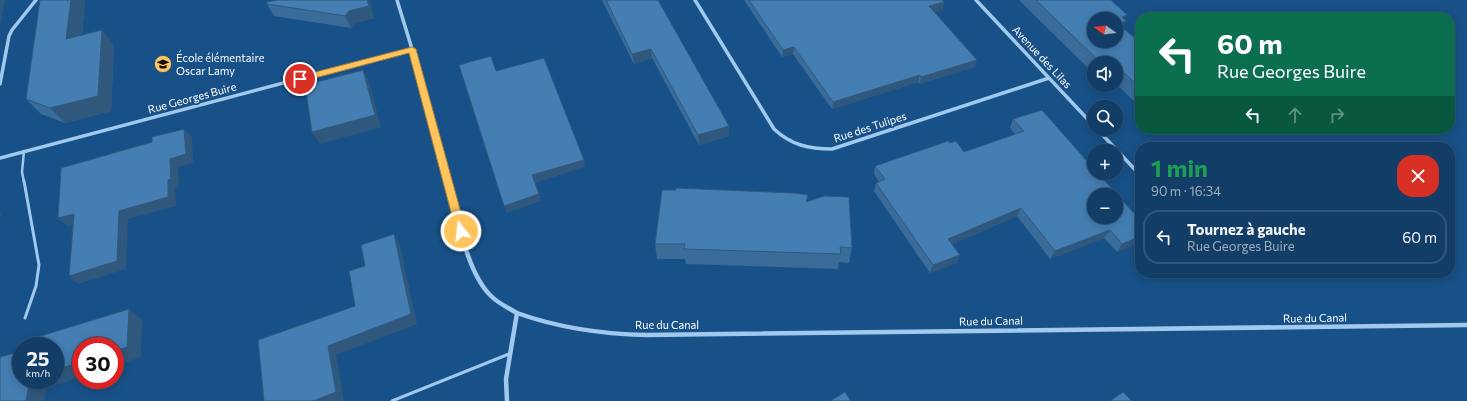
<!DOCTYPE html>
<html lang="fr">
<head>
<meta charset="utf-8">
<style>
  body { margin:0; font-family:Commissioner,sans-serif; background:#1f486f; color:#f1f3f6; height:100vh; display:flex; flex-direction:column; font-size:15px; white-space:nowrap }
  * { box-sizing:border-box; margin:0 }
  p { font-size:13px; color:#9caebf }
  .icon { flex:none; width:22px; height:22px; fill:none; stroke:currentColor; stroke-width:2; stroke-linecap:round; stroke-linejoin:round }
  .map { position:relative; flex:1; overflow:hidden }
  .details { position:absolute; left:1135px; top:142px; width:320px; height:136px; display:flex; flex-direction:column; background:#123d66; border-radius:16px; box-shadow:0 2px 10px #0003,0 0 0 1px #31567a }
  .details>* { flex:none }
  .hud { position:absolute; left:1135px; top:12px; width:320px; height:122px; border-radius:16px; box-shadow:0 2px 10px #0003,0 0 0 1px #31567a; background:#0b6e4f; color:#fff; overflow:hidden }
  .needle { width:26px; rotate:284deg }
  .tools { position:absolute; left:1087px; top:12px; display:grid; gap:8px }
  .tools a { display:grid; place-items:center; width:36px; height:36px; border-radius:50%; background:#123d66; box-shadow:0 2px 10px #0003,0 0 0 1px #31567a; font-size:20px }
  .speed { position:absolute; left:12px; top:337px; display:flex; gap:8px; font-size:20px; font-weight:700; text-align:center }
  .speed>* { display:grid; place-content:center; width:52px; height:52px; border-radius:50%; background:#123d66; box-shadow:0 2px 10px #0003,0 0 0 1px #31567a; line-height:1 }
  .speed small { font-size:10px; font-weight:400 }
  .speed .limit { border:6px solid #d22; background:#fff; color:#111 }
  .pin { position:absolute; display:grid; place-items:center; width:34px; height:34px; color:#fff; margin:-17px; border:2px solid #fff; border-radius:50%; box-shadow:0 1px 4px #0007 }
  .me { position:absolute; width:44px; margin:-22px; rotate:344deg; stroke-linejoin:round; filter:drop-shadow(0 0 3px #0008) }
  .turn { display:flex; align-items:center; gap:14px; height:84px; padding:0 16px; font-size:18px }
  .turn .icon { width:52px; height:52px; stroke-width:2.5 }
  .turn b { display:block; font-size:28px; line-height:34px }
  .lanes { display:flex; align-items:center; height:38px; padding:0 16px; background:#0003; justify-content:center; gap:20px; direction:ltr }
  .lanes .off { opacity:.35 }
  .round { display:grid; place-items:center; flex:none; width:42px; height:42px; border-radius:16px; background:#1f486f }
  .overview { display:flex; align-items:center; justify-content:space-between; height:68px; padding:0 16px }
  h1 { font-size:24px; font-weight:700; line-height:30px; color:#1e9e55 }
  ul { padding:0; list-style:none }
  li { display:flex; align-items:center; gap:12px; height:54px; margin:0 8px 6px; padding:0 8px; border:2px solid #31567a; border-radius:16px }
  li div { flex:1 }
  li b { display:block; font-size:15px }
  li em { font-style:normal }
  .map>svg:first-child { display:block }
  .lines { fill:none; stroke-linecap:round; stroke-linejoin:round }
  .service-far1 { stroke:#a0c9ed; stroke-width:2.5 }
  .service { stroke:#a0c9ed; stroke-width:3 }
  .minor-far1 { stroke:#a0c9ed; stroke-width:3.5 }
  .minor { stroke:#a0c9ed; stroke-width:4.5 }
  .wall { fill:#3b6c99 }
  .shaded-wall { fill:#30587d }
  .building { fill:#457eb2; stroke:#30587d; fill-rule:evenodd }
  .route { fill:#ffc45c; stroke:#a67f3c }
  .labels { text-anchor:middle; stroke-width:3.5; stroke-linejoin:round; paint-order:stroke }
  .street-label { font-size:11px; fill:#fff; stroke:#185188 }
  .poi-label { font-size:11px; fill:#fff; stroke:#185188; text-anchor:start }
</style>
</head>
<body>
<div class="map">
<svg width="1467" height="401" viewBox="0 0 1467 401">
  <rect width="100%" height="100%" fill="#185188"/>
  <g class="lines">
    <path class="service-far1" d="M24,182L22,172L24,151"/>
    <path class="service" d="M24,181L39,265L36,286L25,318
      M392,401L509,354"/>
    <path class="minor-far1" d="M397,0L412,49L448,182
      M695,0L774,129C791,145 809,149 832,149L1049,78
      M976,0L1094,126
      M0,84L9,36L12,30L36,0
      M1097,129L1140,175
      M0,158L412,49"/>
    <path class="minor" d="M448,181C457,214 466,272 491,296C498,303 508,308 517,313L506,379L507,401
      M517,313C559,328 601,334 646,335L1467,325"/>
  </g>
  <path class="wall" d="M85,0L82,35L102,30L114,46L111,111L65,123L41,114L26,99Z
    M602,0H658L729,126V136L699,145L652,58L634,64Z
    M744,0H942L944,2L942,10L934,12L975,67L919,84L918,82L832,109L793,54L782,57Z
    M1019,0H1111L1126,21L1122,27L1140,42V107L1116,84V63H1094V74Z
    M267,4L374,18L355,23L351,28L274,16Z
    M1013,119L1140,220L1117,252L1104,238L1050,259L1017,216L952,244L960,255L956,263L930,273L874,191L876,183L879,182L874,174L875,166L950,143L964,152L1015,134L1010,128Z
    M1162,129H1181L1168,134Z
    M808,195L807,202L852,248L849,263L839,262L838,269L686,264L685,259H657L655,244Z"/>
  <path class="shaded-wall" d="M0,0H5L0,26Z
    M71,0H85L80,54L66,39Z
    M367,0H370L374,18L355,23L351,28L345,16L349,11Z
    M944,2L942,10L927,14L929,6Z
    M1127,15L1124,21H1126L1120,33L1116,27L1122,17Z
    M102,30L114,46L111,111L65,123L50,108Z
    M794,47L793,54L782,57L783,50Z
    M651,49L652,58L634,64L632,54Z
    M977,60L975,67L919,84L921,77Z
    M363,70L369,82L381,127L320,144L312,132Z
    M920,75L918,82L832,109L833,102Z
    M729,126V136L699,145L698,135Z
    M184,129L192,137L193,163L178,167L179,187L175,188L176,206L128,219L126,269L78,284L69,276L119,211L168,180L170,159Z
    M1171,129H1181L1168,134Z
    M584,160L585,167L535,183L532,175Z
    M539,194L541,201L506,213L504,206Z
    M1021,208L1017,216L945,247L948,239Z
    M0,212L1,213L0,221Z
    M74,214L83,223L67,226L58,218Z
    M1110,230L1104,238L1050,259L1055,251Z
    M394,234L400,245L417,324L336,355L344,401H313L328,346L411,314Z
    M1140,237V243L1117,252L1122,244Z
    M960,255L956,263L930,273L933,265Z
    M129,309L142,320L141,357L115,366V351Z
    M81,362V377L47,388L44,401H26L30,380H55V370Z"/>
  <path class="building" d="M40,0H71L66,39L102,30L98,96L50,108L26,99Z
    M278,0H367L369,6L349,11L345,16L267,4V2Z
    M606,0H658L729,126L698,135L651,49L632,54Z
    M749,0H942L944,2L929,6L977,60L921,77L920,75L833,102L794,47L783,50Z
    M1036,0H1111L1127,15L1122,17L1126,21L1118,24L1140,42V88L1116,65V63H1101ZM1094,19H1116V41H1094Z
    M491,56L496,71L544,58L584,160L532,175L539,194L504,206L459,65Z
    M363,70L375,115L312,132L305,85Z
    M1042,110L1094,169V173H1098L1140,220V237L1122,244L1110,230L1055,251L1021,208L948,239L960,255L933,265L876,183L885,179L875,166L948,141L950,143L956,141L964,152L1024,131L1013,119ZM1094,195H1116V217H1094Z
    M184,129L186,154L170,159L171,179L168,180V197L119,211L117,261L69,276L74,214L58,218L61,168L152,142V137Z
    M676,188L794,193L808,195L806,202L824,196L849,197L852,248L840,247L841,254L684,249L685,244H655L662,190H676Z
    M394,234L411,314L328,346L336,392L313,401H264L258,340L355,306L349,271L365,266L361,245Z
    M129,309L127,347L115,351V346H81V362L55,370V346H35L34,338Z
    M21,351V380H30L26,401H0V357Z
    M845,392L851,401H830Z
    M1123,392L1132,401H1110Z"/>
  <path class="route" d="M412,47L416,49L466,231L464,233H458L456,231L409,53L300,82L295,79L300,76Z"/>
  <defs>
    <symbol id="school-disc" viewBox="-11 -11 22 22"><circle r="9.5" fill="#ffc45c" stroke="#185188"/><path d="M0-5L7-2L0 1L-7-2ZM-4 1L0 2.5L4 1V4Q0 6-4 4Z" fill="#111"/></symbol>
  </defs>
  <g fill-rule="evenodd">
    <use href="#school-disc" x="153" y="54" width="20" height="20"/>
  </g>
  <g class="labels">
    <g class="street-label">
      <text transform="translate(1042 57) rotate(47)" y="4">Avenue des Lilas</text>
      <text transform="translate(192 98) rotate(-15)" y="4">Rue Georges Buire</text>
      <text transform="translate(870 127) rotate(-18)" y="4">Rue des Tulipes</text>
      <text transform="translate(1315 318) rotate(-1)" y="4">Rue du Canal</text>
      <text transform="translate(991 321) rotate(-1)" y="4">Rue du Canal</text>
      <text x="667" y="329">Rue du Canal</text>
    </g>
    <g class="poi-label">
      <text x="176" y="62">École élémentaire<tspan x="176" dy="13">Oscar Lamy</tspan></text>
    </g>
  </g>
</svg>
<div class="tools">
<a><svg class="needle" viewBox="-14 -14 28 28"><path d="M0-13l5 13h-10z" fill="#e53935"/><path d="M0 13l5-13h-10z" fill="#9caebf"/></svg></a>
<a><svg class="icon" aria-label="sound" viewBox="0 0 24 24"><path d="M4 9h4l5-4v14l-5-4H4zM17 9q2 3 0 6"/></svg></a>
<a><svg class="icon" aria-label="search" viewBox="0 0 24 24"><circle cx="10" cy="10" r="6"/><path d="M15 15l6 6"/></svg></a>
<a>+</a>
<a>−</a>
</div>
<div class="speed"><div>25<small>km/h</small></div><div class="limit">30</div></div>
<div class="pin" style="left:300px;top:79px;background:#d93025"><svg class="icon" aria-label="arrive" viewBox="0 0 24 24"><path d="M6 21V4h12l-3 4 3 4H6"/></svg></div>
<svg class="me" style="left:461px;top:231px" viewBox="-20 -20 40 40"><circle r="17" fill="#ffc45c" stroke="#fff" stroke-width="3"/><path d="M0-11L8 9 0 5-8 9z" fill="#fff"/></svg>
<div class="hud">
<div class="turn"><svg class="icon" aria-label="left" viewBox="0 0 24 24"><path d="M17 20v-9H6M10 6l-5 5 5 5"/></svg><div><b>60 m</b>Rue Georges Buire</div></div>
<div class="lanes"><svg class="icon" aria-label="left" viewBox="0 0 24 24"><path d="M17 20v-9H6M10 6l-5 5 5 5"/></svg><svg class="icon off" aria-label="ahead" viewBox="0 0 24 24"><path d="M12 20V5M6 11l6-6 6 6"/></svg><svg class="icon off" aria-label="right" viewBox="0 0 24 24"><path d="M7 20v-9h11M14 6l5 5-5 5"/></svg></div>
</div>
<section class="details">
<div class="overview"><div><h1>1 min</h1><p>90 m · 16:34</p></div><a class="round" style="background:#d93025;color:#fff"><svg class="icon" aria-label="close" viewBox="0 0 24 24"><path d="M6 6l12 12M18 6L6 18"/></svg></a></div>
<ul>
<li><svg class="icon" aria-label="left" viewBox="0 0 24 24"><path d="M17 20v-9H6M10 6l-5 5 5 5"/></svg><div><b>Tournez à gauche</b><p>Rue Georges Buire</p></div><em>60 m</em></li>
</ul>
</section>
</div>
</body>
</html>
